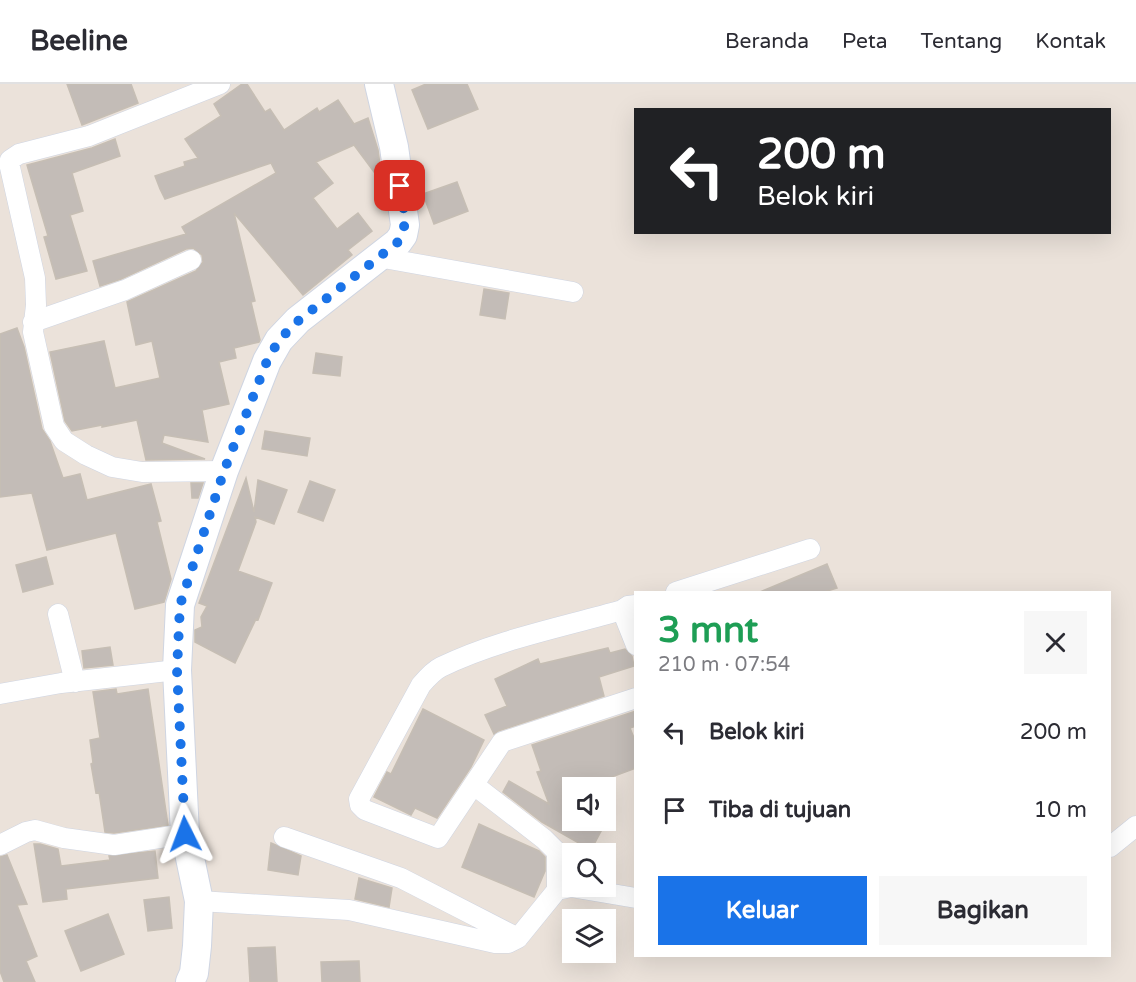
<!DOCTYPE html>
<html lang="id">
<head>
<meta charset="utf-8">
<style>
  body { margin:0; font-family:"Varela Round",sans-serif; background:#f7f7f7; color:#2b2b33; height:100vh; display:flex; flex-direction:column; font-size:22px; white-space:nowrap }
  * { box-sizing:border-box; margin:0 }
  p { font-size:20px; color:#7c7c81 }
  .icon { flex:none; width:33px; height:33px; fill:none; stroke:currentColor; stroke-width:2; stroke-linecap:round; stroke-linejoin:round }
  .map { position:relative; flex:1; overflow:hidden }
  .panel { position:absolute; left:634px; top:507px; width:477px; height:366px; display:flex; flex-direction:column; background:#fff; border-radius:0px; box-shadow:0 6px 24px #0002 }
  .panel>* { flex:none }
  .top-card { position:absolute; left:634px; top:24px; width:477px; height:126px; border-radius:0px; box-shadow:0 6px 24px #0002; background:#202124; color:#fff; overflow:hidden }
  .tools { position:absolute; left:562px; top:693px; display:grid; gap:12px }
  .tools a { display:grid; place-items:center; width:54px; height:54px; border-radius:0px; background:#fff; box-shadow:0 6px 24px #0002; font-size:30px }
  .pin { position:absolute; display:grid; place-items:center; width:51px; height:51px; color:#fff; margin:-26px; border-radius:12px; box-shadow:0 3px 9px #0006 }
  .me { position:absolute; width:66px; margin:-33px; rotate:357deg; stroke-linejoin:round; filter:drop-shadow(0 0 4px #0008) }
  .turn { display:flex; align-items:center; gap:21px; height:126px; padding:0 24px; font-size:27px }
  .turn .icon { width:78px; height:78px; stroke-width:2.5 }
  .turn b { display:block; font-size:42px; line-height:51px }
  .round { display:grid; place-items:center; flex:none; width:63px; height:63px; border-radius:0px; background:#f7f7f7 }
  .overview { display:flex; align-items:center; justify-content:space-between; height:102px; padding:0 24px }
  h1 { font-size:36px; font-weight:700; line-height:45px; color:#1e9e55 }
  .button { display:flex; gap:12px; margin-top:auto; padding:12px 24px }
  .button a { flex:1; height:69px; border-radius:0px; background:#1a73e8; color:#fff; font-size:24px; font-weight:700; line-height:69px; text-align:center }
  .button a+a { background:#f7f7f7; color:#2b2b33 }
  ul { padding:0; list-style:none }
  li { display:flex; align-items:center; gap:18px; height:78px; padding:0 24px }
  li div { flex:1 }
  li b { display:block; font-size:22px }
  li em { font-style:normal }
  header { display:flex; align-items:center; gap:36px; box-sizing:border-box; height:84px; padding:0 30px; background:#fff; border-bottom:2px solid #e1e1e2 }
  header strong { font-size:28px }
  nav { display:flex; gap:33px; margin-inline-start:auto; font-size:21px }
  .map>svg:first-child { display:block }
  .building { fill:#c3bcb7; stroke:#c6beb4; stroke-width:1.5 }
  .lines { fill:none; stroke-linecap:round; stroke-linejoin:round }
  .street-casing { stroke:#cfd5e2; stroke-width:21 }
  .secondary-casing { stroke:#cfd5e2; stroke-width:30 }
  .street { stroke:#fff; stroke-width:20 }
  .secondary { stroke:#fff; stroke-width:28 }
  .route { stroke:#1a73e8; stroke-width:10; stroke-dasharray:0 18 }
</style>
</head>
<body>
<header>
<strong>Beeline</strong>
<nav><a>Beranda</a><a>Peta</a><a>Tentang</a><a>Kontak</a></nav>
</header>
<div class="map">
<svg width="1136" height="898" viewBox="0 0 1136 898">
  <rect width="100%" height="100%" fill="#ebe2da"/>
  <path class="building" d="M67,0H131L138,19L82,41Z
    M242,0H247L265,28L270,25L284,46L317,24L319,28L338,16L354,40L368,34L378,66L381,89L377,92L354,61L316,78L333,99L313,114L337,145L358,129L372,147L348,166L352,171L303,211L234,129L255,217L251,218L260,256L259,258L234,264L236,274L219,278L229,320L202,326L208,358L164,351L162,359L205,375L146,376L137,336L102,343V341L72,347L65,337L50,268L104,257L115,304L160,294L152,257L136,261L127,218L196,187L203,178L202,171L193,164L186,165L121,195L100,202L93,177L186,150L182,143L276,89L271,79L165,115L160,105L155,92L185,82L184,78L198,74L185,55L221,32L214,20Z
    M426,0H467L478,25L428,45L412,6Z
    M115,55L120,72L72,89L83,127L70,131L87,187L56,195L44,153L48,152L27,81L92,64Z
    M457,98L468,127L434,140L423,110Z
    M484,205L509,209L505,235L480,231Z
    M17,244L24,263L42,345L50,357L63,394L80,390L87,416L151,400L161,437L157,438L171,495L164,518L135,525L116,449L47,466L32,409L0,413V250Z
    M316,269L342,273L340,292L313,289Z
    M265,347L310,354L307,372L262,365Z
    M246,394L254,428L258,396L287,406L274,440L255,433L256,438L238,487L272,499L258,536L256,535L235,579L195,558V546L202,543L201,533L207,522L199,519Z
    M310,397L335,406L323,437L298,428Z
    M191,399H203L198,414H192Z
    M46,473L53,500L23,508L16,481Z
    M827,480L837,504L824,508H760Z
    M110,563L113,581L84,584L82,567Z
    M608,564L610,569L625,565L632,572L634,582L599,593L604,612L498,647L494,650L485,631L507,622L495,595L538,575L540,580Z
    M116,605L117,610L148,605L168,741L114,749L105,748L99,708L96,709L91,680L93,679L90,656L100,654L93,608Z
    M423,625L484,656L471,683L437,734L415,724L411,731L374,713L387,688L391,690Z
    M636,627V642L630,644L636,659V684L582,704H573V720L564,736H607L591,766L542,738L503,708L509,697L549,720L537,688L541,687L532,661Z
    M479,740L539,767L545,773V787L534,813L462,783Z
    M271,759L301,772L298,791L268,786Z
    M34,760H40L58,765L61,782L110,776L109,772L155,767L158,794L66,805L67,815L43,818Z
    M7,771L27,820L17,821L37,872L26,877L35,898H4L0,887V773Z
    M359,794L392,804L389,823L355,815Z
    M169,813L172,844L148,847L144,816Z
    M108,830L124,870L81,887L65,847Z
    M275,863L277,898H250L248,864Z
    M359,877L360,898H322L321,878Z"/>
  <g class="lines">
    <defs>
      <path id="street" d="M220,0L89,52L19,70L10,76L9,79L35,194L36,221L33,248L54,342L64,357L86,371L112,383L142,388L224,387
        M378,173L573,208
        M33,238L125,206L191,176
        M676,508L810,465
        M636,521L628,522L622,526L636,561
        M622,526C563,543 496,556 441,583C433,587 427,594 421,601L359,715L360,721L365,726L438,754L502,658L636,614
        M58,530L75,598
        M0,610L61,599L177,586
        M474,701L544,755L557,768V806
        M0,761L26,748L35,746L64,754L114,761L185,750
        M1110,763L1136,742
        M199,817L349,826L495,859H508L518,854L401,794L284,753
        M518,854L557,806L571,803L636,814"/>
      <path id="secondary" d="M190,898L194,889L197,862L199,817L185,750L177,586L180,521L224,387L267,277L279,256L298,236L398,158L403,151L405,141L394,63L379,0"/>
    </defs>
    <use href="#street" class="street-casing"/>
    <use href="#secondary" class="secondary-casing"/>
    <use href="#street" class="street"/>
    <use href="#secondary" class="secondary"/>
  </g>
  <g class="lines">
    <path class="route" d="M185,750L177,586L180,521L224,387L267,277L279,256L298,237L398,158C410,142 402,120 400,102"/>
  </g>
</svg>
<div class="tools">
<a><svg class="icon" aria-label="sound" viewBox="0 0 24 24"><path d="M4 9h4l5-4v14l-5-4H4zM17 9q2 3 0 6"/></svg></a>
<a><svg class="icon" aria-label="search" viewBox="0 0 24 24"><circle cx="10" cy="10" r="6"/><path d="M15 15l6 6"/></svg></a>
<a><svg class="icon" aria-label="layers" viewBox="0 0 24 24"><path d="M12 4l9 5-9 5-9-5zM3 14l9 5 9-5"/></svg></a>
</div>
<div class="pin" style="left:400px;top:102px;background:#d93025"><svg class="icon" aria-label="arrive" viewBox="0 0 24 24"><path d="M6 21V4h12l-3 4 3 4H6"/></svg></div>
<svg class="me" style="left:185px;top:750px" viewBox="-20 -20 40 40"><path d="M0-17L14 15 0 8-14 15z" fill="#1a73e8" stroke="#fff" stroke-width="4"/></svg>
<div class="top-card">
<div class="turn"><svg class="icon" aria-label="left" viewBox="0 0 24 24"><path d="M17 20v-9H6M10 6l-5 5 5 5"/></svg><div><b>200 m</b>Belok kiri</div></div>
</div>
<section class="panel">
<div class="overview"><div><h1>3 mnt</h1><p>210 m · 07:54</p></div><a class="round"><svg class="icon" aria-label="close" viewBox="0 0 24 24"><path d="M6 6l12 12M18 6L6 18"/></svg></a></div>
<ul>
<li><svg class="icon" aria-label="left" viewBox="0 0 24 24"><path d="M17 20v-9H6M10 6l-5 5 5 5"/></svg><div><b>Belok kiri</b></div><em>200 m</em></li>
<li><svg class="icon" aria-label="arrive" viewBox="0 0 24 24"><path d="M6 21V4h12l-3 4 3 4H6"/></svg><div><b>Tiba di tujuan</b></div><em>10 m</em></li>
</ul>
<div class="button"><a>Keluar</a><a>Bagikan</a></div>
</section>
</div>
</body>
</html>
